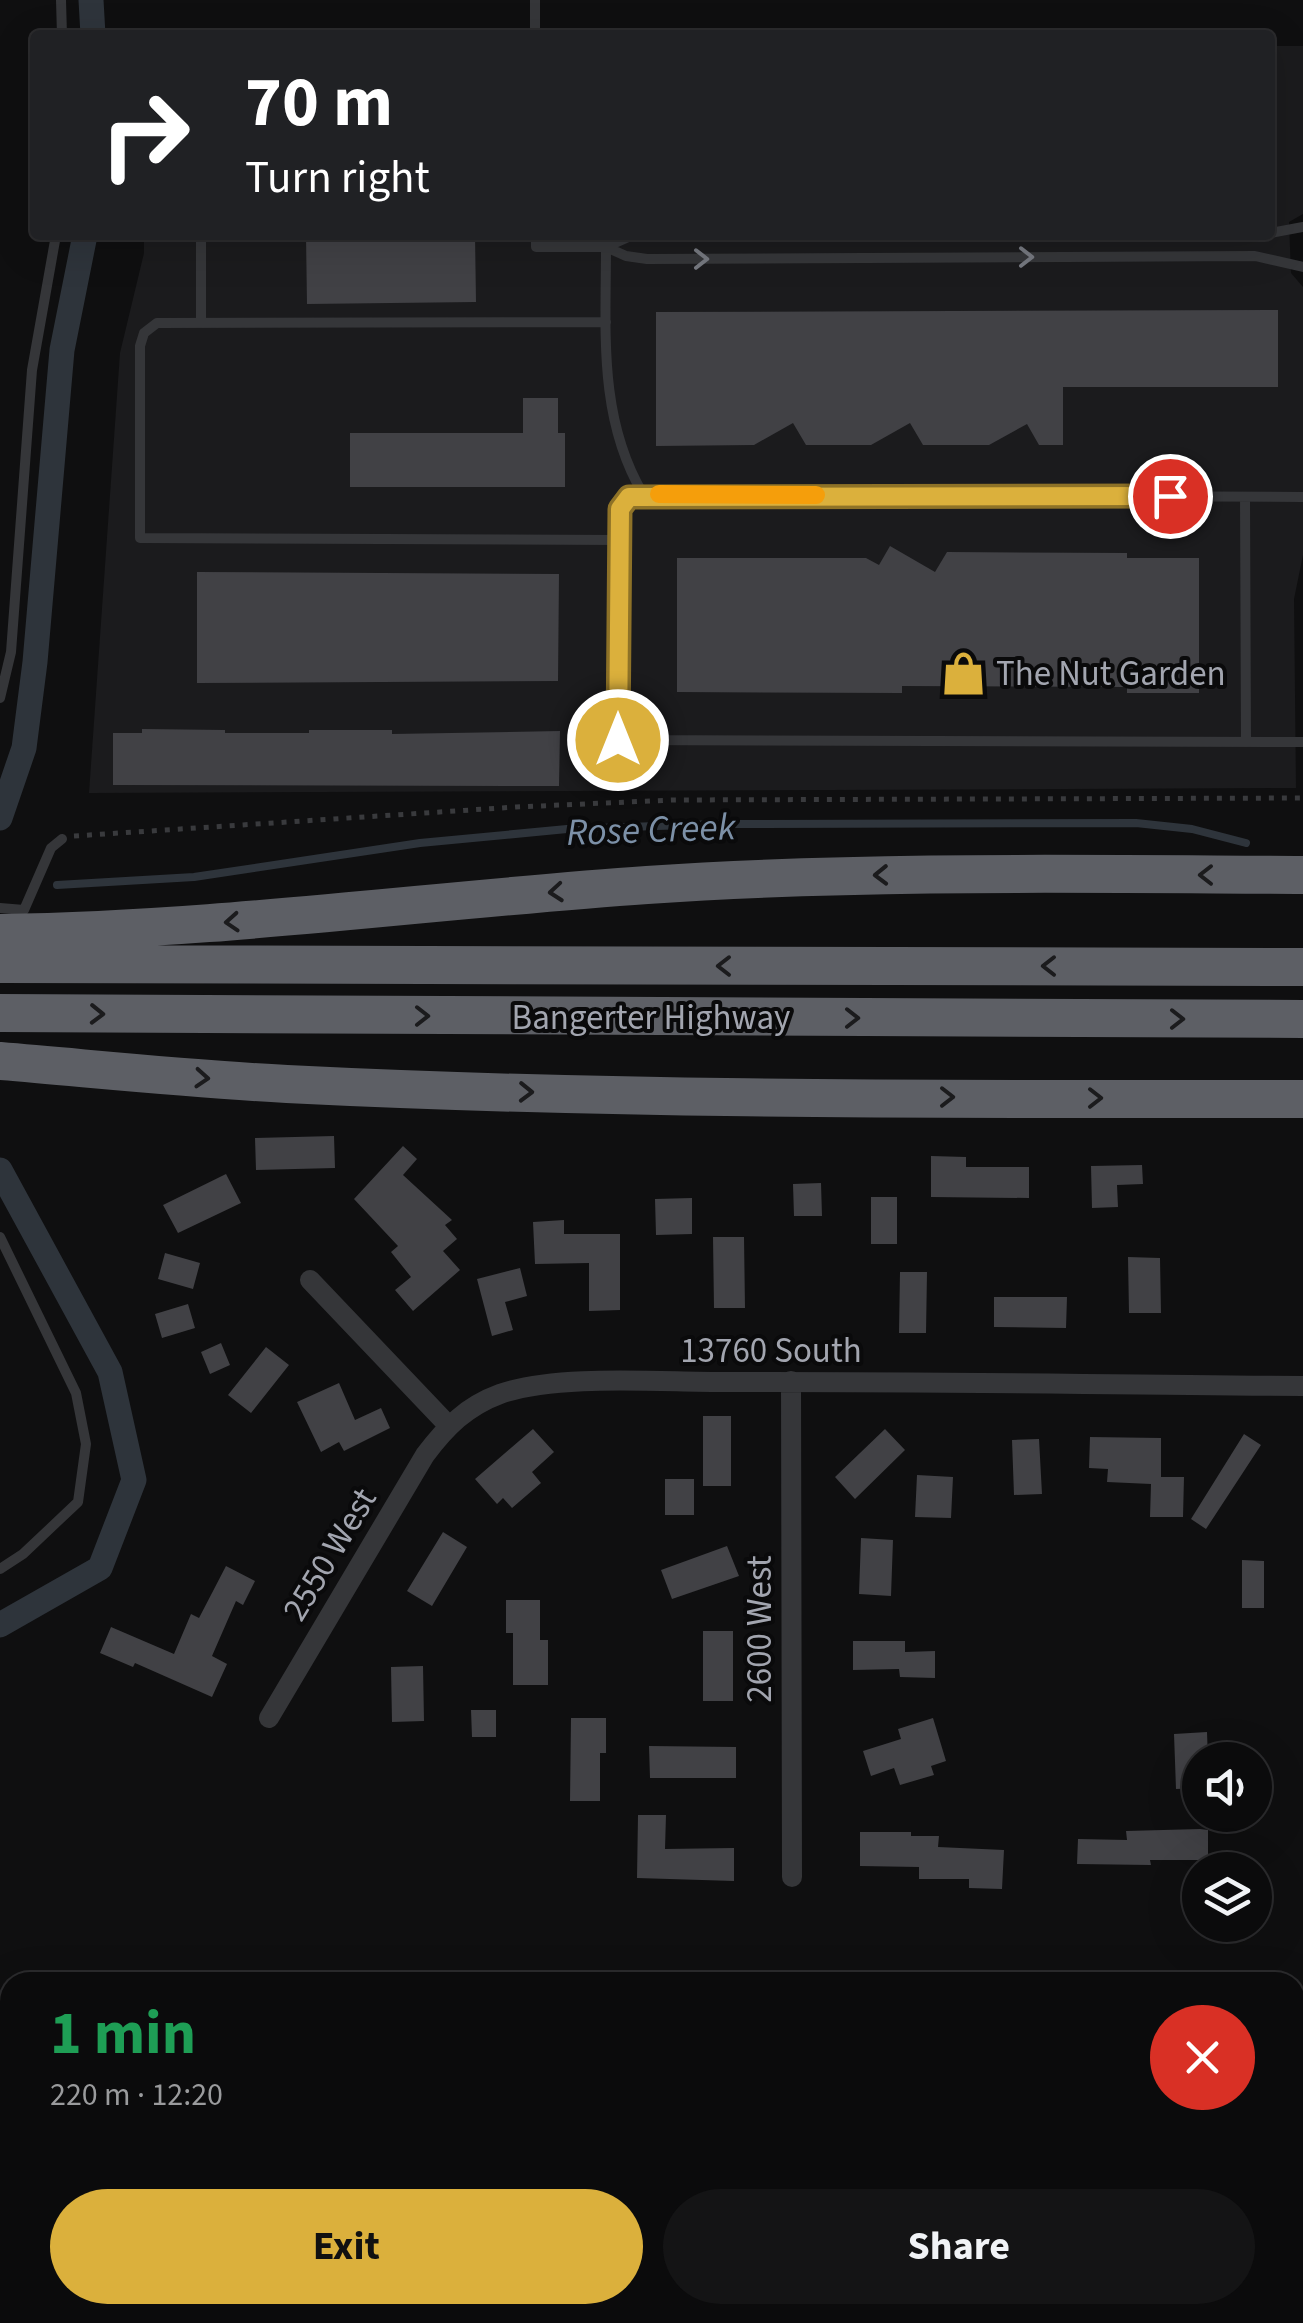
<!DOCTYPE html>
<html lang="en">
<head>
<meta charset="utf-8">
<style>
  body { margin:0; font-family:"Source Sans 3",sans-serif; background:#141415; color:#f1f3f6; height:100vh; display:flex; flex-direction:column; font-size:38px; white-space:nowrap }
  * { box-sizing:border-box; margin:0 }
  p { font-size:32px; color:#9a9b9d }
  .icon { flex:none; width:55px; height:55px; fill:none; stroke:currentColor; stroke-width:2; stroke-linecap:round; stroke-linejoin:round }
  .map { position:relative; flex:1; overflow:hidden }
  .details { position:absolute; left:0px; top:1972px; width:1305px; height:352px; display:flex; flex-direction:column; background:#0b0b0c; border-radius:30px 30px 0 0; box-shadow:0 10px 40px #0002,0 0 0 2px #2b2b2d }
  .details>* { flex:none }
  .banner { position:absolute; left:30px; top:30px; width:1245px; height:210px; border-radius:10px; box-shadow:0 10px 40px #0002,0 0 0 2px #2b2b2d; background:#202124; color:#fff; overflow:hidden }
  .fabs { position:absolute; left:1182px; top:1742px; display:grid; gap:20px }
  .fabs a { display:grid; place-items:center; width:90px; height:90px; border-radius:50%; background:#0b0b0c; box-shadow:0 10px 40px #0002,0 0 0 2px #2b2b2d; font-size:50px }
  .pin { position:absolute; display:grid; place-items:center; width:85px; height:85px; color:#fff; margin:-42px; border:5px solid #fff; border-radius:50%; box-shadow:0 2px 10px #0007 }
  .me { position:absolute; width:110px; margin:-55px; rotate:0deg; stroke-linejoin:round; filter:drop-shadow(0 0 8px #0008) }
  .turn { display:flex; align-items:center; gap:35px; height:210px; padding:0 50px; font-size:45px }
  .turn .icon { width:130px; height:130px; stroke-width:2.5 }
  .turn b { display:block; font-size:70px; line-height:85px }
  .round { display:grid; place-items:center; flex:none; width:105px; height:105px; border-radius:52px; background:#141415 }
  .overview { display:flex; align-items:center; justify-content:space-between; height:170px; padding:0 50px }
  h1 { font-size:60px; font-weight:700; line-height:75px; color:#1e9e55 }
  .button { display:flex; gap:20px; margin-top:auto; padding:20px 50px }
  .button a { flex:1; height:115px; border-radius:60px; background:#dbb03c; color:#111; font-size:40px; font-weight:700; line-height:115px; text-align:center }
  .button a+a { background:#141415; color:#f1f3f6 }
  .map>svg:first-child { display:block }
  .built { fill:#1b1b1d }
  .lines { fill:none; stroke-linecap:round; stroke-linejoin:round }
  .stream { stroke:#2e343b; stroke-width:8 }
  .canal { stroke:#2e343b; stroke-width:25 }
  .building { fill:#414145 }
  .path { stroke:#393a3d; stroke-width:5; stroke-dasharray:5 8; stroke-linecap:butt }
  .lane { stroke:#353639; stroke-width:10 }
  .street { stroke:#353639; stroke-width:20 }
  .highway { stroke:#5d5f65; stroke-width:38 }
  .oneway { stroke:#767980 }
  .oneway2 { stroke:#1b1b1d }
  .route-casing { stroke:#8e7227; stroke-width:25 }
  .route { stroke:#dbb03c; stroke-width:18 }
  .slow { stroke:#f59e0b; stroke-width:18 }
  .labels { text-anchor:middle; stroke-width:8; stroke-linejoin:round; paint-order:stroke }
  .poi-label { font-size:35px; fill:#a2a5af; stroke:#0a0a0b; text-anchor:start }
  .street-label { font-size:35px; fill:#a2a5af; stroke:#0a0a0b }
  .water-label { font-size:38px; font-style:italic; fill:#7c90a7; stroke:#0a0a0b }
</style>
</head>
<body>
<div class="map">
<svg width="1303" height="2323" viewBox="0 0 1303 2323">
  <rect width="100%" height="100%" fill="#0f0f10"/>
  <path class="built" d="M1270,46H1303V214L1289,222L1291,273L1303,287V555L1294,599L1296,788L89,793L120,353L144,253V235H1270Z"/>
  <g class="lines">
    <path class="stream" d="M57,885L194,877L420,843L567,829L717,824L1136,823L1192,829L1246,843"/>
    <path class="canal" d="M91,0L93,35
      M0,818L24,748L35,662L62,350L85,235
      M0,1170L110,1372L134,1480L100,1568L0,1625"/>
  </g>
  <path class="building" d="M306,235H475L476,302L307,304Z
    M1278,310V387H1063V445H1039L1027,424L989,445H923L910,423L871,445H806L793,423L754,445L656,446V312Z
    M523,398H558V433H565V487H350V433H523Z
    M890,546L935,572L947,552L1127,553V558H1199V693H1127V687L902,686V693L677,692V558H866L879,565Z
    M197,572L559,574L558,681L197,683Z
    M142,729L225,730V733H309V730H392V734L560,731L559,786L113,785V733H142Z
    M334,1136L335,1168L256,1170L255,1138Z
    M403,1146L417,1159L403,1175L452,1220L445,1225L457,1239L443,1251L460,1270L413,1311L395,1290L411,1277L391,1252L398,1246L354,1199Z
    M931,1156L966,1157V1167H1029V1198L931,1197Z
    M1142,1165L1143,1184L1117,1185L1118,1207L1092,1208L1091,1166Z
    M226,1174L241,1203L178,1233L163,1205Z
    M821,1183L822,1216H794L793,1184Z
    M871,1197H897V1244H871Z
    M692,1198V1234L656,1235L655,1199Z
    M564,1220V1234H620V1310L589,1311V1263L535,1264L533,1222Z
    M713,1237H744L745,1308H714Z
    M165,1253L200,1263L193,1289L158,1279Z
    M1128,1257L1160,1258L1161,1313H1129Z
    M520,1268L527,1296L505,1302L513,1330L492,1336L477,1279Z
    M900,1272H927L926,1333H899Z
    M994,1297H1067L1066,1328L994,1327Z
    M188,1304L195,1328L162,1338L155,1314Z
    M221,1343L230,1365L210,1374L201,1352Z
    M266,1347L289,1365L251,1413L228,1395Z
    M339,1383L355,1420L381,1408L390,1428L344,1451L339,1442L321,1452L297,1402Z
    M703,1416H731V1486H703Z
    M533,1429L554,1452L532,1472L541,1483L512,1508L503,1498L497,1504L475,1479Z
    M885,1429L905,1450L855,1499L835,1477Z
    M1244,1434L1261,1445L1206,1529L1191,1519Z
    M1090,1437L1161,1438V1477H1184L1183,1517H1150L1151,1484L1107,1482L1108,1469L1089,1468Z
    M1039,1439L1042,1494L1014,1495L1012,1440Z
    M917,1475L953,1477L951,1518L915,1517Z
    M665,1479H694V1515H665Z
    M443,1532L467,1547L432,1606L407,1591Z
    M861,1538L893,1540L891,1596L859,1594Z
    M727,1546L739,1576L672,1599L661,1570Z
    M1242,1560L1264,1561V1608H1242Z
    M226,1566L255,1581L243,1605L236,1601L212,1656L227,1664L212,1697L135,1663L133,1667L100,1653L111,1627L174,1654L191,1614L199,1618Z
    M506,1600H540V1640H548V1685H513V1633H506Z
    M703,1631H733V1701H703Z
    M853,1641H905V1652L935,1651V1678L900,1677L899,1669L853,1670Z
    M423,1666L424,1721L392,1722L391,1667Z
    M471,1710H496V1737H472Z
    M571,1718H606V1753H600V1801H570Z
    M933,1718L946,1761L931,1766L934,1775L900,1785L894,1768L871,1776L863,1751L901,1739L898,1729Z
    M1207,1732L1208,1760H1200V1788L1176,1789L1174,1734Z
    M649,1746L736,1747V1778H650Z
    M638,1815H666L665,1849L734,1848V1881L637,1878Z
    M1200,1829L1208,1830V1860H1150L1151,1865L1077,1864L1078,1839L1127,1840L1126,1831Z
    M860,1832H911V1836H939L938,1847L1004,1850L1002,1889L969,1888V1879H919V1867L860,1866Z"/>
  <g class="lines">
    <path class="path" d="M74,836L516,807L673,800L1303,798"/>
    <path class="lane" d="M61,0L62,35
      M535,0V35
      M1270,233L1303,227
      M201,235V322
      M536,235V247H606L626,256L647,259L1255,256L1303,267
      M606,247C606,332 598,418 643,494
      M606,247L633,235
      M606,322L157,323L144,333L140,346V538L620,540
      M1245,497L1246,742
      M1303,497L636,494L624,501L620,509L619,740L1303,742
      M0,698L11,652L32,370L56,235
      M0,908L24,910L51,848L62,839
      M0,1237L76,1393L86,1444L78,1502L23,1554L0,1569"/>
    <path class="street" d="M310,1280L448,1425
      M791,1381L792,1877
      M269,1718L425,1455C446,1427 467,1406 500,1394C556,1374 658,1382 719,1382C914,1381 1108,1385 1303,1386"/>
    <path class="highway" d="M0,933C217,930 431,900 647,885C865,870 1084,874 1303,875
      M0,964L1303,967
      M0,1013L1303,1019
      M0,1061C96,1069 191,1079 287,1084C625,1101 965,1099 1303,1099"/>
  </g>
  <defs><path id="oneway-chevron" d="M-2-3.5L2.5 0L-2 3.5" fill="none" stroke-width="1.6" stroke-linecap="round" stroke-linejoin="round" transform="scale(2.5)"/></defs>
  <g class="oneway">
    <use href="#oneway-chevron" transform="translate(1026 257)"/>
    <use href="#oneway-chevron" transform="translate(701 259)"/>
  </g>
  <g class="oneway2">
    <use href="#oneway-chevron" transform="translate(881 875) rotate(179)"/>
    <use href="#oneway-chevron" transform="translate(1206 875) rotate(-180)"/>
    <use href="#oneway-chevron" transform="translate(556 892) rotate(175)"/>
    <use href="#oneway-chevron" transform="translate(232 922) rotate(176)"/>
    <use href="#oneway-chevron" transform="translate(724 966) rotate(-180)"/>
    <use href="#oneway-chevron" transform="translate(1049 966) rotate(-180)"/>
    <use href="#oneway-chevron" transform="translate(97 1014) rotate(1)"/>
    <use href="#oneway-chevron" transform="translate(422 1016)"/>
    <use href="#oneway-chevron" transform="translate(852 1018)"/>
    <use href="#oneway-chevron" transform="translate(1177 1019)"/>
    <use href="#oneway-chevron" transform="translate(202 1078) rotate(4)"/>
    <use href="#oneway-chevron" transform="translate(526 1092) rotate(1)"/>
    <use href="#oneway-chevron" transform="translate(947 1097)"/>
    <use href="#oneway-chevron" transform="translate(1095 1098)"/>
  </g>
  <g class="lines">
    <defs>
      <path id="route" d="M618,740L620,509L629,497L1170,496"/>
    </defs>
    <use href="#route" class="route-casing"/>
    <use href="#route" class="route"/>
    <path class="slow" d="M659,494L816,495"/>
  </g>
  <defs>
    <symbol id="shop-bare" viewBox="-9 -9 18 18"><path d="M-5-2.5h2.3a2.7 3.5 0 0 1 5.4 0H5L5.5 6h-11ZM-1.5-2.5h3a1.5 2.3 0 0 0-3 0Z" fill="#dbb03c" stroke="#0a0a0b" stroke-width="2.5" paint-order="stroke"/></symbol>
  </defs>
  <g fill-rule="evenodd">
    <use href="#shop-bare" x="932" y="642" width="63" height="63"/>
  </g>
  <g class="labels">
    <g class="poi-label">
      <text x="996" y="685">The Nut Garden</text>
    </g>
    <g class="street-label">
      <text x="651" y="1029">Bangerter Highway</text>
      <text x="771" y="1362">13760 South</text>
      <text transform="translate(329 1554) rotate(-59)" y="12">2550 West</text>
      <text transform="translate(759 1629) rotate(-90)" y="12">2600 West</text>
    </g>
    <g class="water-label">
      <text transform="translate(651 829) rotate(-2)" y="13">Rose Creek</text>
    </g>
  </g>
</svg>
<div class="fabs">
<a><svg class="icon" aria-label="sound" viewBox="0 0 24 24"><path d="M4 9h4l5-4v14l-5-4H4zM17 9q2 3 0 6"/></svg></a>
<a><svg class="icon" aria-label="layers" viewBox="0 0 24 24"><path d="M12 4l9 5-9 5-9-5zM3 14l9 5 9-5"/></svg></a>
</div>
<div class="pin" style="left:1170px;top:496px;background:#d93025"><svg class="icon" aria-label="arrive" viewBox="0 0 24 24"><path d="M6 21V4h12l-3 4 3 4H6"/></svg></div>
<svg class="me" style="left:618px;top:740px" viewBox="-20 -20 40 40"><circle r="17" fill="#dbb03c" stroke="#fff" stroke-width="3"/><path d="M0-11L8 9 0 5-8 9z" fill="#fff"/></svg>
<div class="banner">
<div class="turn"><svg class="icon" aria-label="right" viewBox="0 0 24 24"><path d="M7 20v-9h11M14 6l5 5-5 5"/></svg><div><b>70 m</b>Turn right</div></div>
</div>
<section class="details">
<div class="overview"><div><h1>1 min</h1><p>220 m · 12:20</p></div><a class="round" style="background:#d93025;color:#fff"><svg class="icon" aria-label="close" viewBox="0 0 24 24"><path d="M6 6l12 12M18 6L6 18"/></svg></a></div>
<div class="button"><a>Exit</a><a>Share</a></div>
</section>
</div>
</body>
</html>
